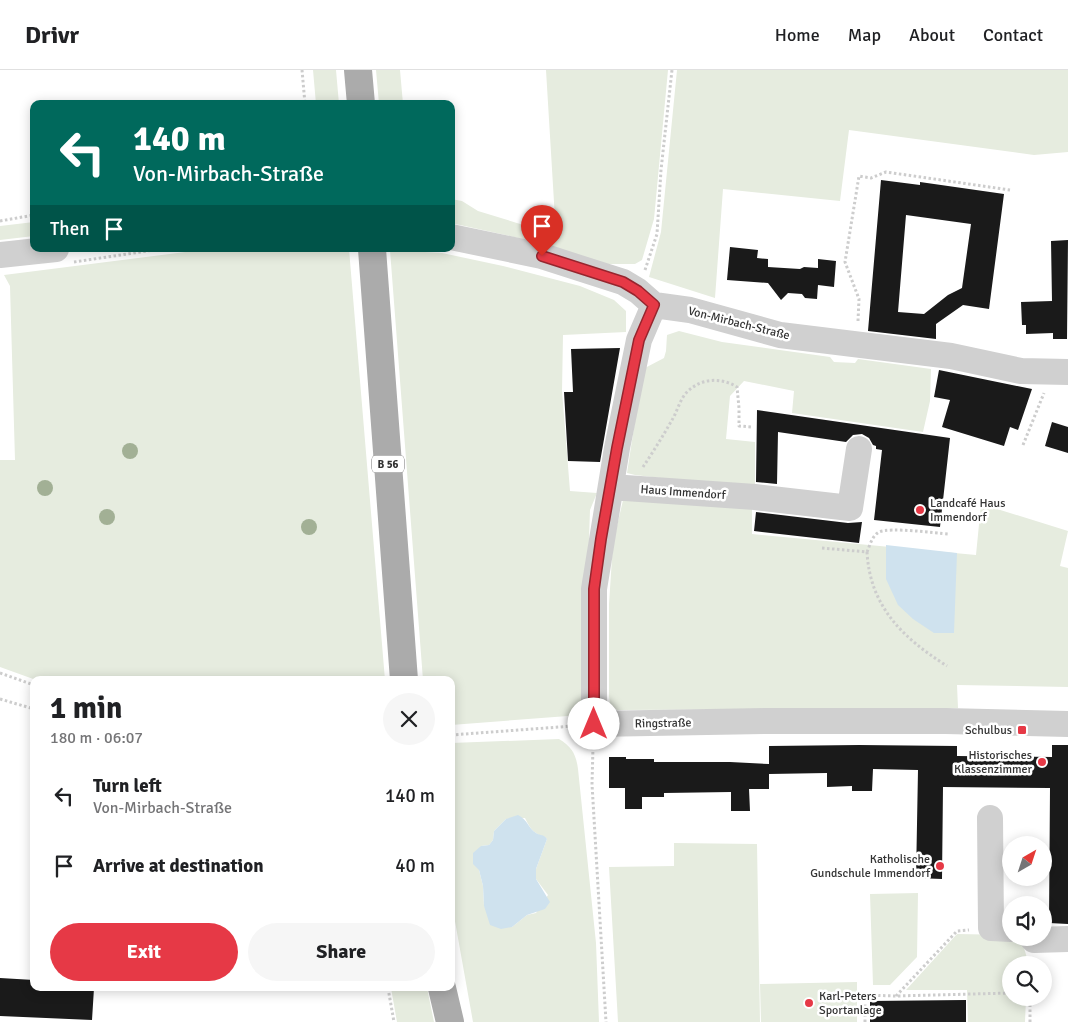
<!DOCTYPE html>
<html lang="en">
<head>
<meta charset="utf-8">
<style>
  body { margin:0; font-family:Signika,sans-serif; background:#f6f6f6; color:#202124; height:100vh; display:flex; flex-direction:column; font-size:19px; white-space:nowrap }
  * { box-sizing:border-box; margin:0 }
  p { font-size:16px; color:#757577 }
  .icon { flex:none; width:28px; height:28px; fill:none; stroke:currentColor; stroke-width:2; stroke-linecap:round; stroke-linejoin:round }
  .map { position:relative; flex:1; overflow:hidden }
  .details { position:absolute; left:30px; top:606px; width:425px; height:315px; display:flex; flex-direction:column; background:#fff; border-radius:10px; box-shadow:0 2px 12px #0003 }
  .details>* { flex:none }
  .top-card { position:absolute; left:30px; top:30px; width:425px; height:152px; border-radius:10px; box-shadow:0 2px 12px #0003; background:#00695c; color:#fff; overflow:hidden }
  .needle { width:32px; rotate:39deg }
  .tools { position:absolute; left:1002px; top:766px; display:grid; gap:10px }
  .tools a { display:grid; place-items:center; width:50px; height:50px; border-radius:50%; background:#fff; box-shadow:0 2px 12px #0003; font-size:25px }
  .pin { position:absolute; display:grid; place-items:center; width:42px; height:42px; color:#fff; margin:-51px -21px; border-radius:50% 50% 50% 0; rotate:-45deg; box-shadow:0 0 5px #0007 }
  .pin .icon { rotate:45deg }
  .me { position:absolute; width:55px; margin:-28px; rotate:0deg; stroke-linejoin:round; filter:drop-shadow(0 0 4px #0008) }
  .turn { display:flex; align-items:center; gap:18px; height:105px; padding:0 20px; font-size:22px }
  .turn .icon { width:65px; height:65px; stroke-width:2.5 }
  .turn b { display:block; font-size:35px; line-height:42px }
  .then { display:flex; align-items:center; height:48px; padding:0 20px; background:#0003; gap:10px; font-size:19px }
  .round { display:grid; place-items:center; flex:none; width:52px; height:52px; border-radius:26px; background:#f6f6f6 }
  .overview { display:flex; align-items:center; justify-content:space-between; height:85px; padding:0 20px }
  h1 { font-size:30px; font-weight:700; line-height:38px }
  .action { display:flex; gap:10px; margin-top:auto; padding:10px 20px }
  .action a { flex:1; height:58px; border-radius:30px; background:#e63946; color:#fff; font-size:20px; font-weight:700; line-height:58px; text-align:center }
  .action a+a { background:#f6f6f6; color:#202124 }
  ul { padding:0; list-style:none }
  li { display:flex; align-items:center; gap:15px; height:70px; padding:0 20px }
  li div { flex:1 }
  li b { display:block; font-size:19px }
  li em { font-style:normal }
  header { display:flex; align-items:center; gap:30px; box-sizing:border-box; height:70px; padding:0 25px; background:#fff; border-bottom:1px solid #e0e0e0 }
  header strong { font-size:24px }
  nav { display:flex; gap:28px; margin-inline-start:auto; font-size:18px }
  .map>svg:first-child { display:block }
  .green { fill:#e6ecdf; fill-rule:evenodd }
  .water { fill:#cfe2ee }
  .building { fill:#1a1a1a; fill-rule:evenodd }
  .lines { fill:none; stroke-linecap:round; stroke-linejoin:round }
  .path { stroke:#cdcdcd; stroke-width:3; stroke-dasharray:2.5 2.5; stroke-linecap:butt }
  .minor { stroke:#d0d0d0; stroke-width:26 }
  .major { stroke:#ababab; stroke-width:28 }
  .tree { fill:#a2b095 }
  .route-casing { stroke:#96252e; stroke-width:12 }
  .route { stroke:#e63946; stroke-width:9 }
  .poi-dot { fill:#e63946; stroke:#fff; stroke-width:2 }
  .labels { text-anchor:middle; stroke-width:5; stroke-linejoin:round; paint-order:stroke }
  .shield { fill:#fff; stroke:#707070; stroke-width:1 }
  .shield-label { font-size:11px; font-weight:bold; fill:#333 }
  .street-label { font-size:12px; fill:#333; stroke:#fff }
  .poi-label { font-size:12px; fill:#333; stroke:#fff; text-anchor:end }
</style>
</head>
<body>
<header>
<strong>Drivr</strong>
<nav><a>Home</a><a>Map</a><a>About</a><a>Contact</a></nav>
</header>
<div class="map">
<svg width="1068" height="952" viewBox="0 0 1068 952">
  <rect width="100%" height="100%" fill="#fff"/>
  <path class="green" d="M313,0H336L339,34H316Z
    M376,0H400L403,34H379Z
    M546,0H668L654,149L642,190L635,194H603L523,169L451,153V129L462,131L478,141L556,165Z
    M677,0H1068V82L1034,85L849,60L840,131L723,119L715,228L649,207L661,162Z
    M34,152V166L0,170V156Z
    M209,179H349L385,610H36L0,597V390H15L10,216L4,205Z
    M390,180L442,183L503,196L580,216L614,230L626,241V262L563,265L562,321L570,421L597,423L590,440L583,640L568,646L451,655V610H423Z
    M679,261L722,272L830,287L834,292L855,293L858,289L931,299L930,331L923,362L792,343L794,321L744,311L730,326L726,369L755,372V419L635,405L627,403L643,299L664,288L666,281L667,265Z
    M624,426L752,437V464L976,485L981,434L1068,461L1060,496L1068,498V617L957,615L958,638L617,640L610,634L609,626V534L613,473Z
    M559,669C572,677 576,684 578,699L596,873L599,952H473L451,829V673ZM525,748C528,754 531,760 536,763C540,766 543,765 547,769L536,799V809L548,825L536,843L527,845L512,857L484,836L483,816L479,800L481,776L489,775L493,770L494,761L506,749Z
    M674,773L757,774L760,952H618L609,797L674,796Z
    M918,823L917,887L890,915H873L870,824Z
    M957,864L1011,865L1021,868L1027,888V895H1011V928H1026L1025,952H968L967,920H906Z
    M857,912V952H761L760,914Z
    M391,918H427L434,952H397Z"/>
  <path class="water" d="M886,475L957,483L954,563H934L913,549L898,535L886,509Z
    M518,745C528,750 528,758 536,763C541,766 544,764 547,769L536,799V809L550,832L545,839L527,845L512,857L501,859L490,855L484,836L483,816L479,800L473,794V783L481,776L489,775L493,770L494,761L506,749Z"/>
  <path class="building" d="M881,110L920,115V112L1004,124L989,239L963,235L936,254V269L868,261ZM906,145L971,154L962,218L948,225L924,244L898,242Z
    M1068,170L1067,269H1053V263L1026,264V255H1022L1021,232L1052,231L1051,171Z
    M730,177L758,180L757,188L768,189V197L800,199L804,197L818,198V189L836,191L834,217L818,215L817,229L805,228L802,224L788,223L781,230L768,213L727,210Z
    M620,278L600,392L568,391L564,322H573L571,279Z
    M939,300L1032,319L1018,360L1010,357L1004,376L942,357L950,330L934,327Z
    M757,340L950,368L940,457L874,450L882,380L876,379V376L873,375L869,368L862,364L853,365L846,372L778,362L777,414L756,412Z
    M1052,352L1068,357V383L1045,376Z
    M756,442L848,453L862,452L859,473L754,461Z
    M859,675L957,676V686L1052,687V675H1068V854L1049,853L1050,718L943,717L942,809L916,808L918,700L873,699L872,721H852V716L827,717V703L769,704V719H749L750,741H731V722L664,723V727H642V739H625V718H609V687H626V689H654V692H730L769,694V676Z
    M0,908L34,910V918H94L92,950L0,946Z
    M966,930V952H870V931Z"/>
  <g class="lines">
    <path class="path" d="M302,0L305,34
      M0,151L34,145
      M74,192L160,179
      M645,200L657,164L661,100L672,0
      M858,251L859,229L845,192L859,106L871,108L886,102L1010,120
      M1023,375L1044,323
      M643,397C653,382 663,366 672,350C677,342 680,329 687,322C701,308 721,307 737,317L739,338V356L751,357
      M822,478L867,482C870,537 903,568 947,596
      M867,482C870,475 872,466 879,462C889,457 936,463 949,464
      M0,603L34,615
      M0,629L34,639
      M451,665L573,656
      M593,677L592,714L606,952
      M388,918L394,952
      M896,926L957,861L969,860
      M865,952V925L896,926L1011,923
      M1030,952V928"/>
    <path class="minor" d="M451,167L542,186L623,212L638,221L654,235L690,240L780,265L951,286L1021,301L1068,302
      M0,185L56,179
      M654,235L639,270L617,378L594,519V654L765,651H946L1068,654
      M611,417L755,427L850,438L859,379
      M990,748L991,858L1011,859
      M1032,868L1034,870L1068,869"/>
    <path class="major" d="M358,0L361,34
      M372,179L404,610
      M442,918L450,952"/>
  </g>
  <g class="tree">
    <circle cx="130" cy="381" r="8"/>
    <circle cx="45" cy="418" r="8"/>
    <circle cx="107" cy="447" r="8"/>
    <circle cx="309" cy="457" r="8"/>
  </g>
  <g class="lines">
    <defs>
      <path id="route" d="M542,186L623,212L638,221L654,235L639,270L617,378L601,469L594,519V654"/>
    </defs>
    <use href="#route" class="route-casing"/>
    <use href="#route" class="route"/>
  </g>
  <g class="poi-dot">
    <circle cx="920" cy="440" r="5"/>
    <rect x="1017" y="655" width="10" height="10" rx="2.5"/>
    <circle cx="1042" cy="692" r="5"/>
    <circle cx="940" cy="796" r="5"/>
    <circle cx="809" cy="933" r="5"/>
  </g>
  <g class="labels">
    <rect class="shield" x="372" y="385.5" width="32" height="17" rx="4"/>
    <g class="shield-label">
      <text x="388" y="398">B 56</text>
    </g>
    <g class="street-label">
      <text transform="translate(739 253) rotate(14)" y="4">Von-Mirbach-Straße</text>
      <text transform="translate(683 422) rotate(4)" y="4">Haus Immendorf</text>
      <text transform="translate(663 653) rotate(-1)" y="4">Ringstraße</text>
    </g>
    <g class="poi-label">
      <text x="930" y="437" text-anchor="start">Landcafé Haus<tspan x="930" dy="14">Immendorf</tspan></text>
      <text x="1012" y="664">Schulbus</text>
      <text x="1032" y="689">Historisches<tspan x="1032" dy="14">Klassenzimmer</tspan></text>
      <text x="930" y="793">Katholische<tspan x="930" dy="14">Gundschule Immendorf</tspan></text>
      <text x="819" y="930" text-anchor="start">Karl-Peters<tspan x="819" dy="14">Sportanlage</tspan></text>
    </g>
  </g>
</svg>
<div class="tools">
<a><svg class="needle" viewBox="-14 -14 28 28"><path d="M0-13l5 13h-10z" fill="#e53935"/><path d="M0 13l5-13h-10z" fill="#757577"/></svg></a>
<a><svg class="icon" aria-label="sound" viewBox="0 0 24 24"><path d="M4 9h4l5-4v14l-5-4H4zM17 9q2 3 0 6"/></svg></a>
<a><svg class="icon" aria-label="search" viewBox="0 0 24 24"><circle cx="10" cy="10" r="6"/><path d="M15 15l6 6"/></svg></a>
</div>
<div class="pin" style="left:542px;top:186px;background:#d93025"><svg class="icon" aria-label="arrive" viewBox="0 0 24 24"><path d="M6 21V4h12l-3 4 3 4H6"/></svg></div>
<svg class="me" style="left:594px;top:654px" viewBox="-20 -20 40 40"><circle r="19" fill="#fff"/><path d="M0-13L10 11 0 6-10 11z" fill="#e63946"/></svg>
<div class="top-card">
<div class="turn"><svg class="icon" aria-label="left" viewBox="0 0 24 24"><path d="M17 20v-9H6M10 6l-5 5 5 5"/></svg><div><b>140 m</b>Von-Mirbach-Straße</div></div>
<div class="then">Then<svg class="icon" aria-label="arrive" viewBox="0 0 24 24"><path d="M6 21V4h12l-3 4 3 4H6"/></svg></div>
</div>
<section class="details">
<div class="overview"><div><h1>1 min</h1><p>180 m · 06:07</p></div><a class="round"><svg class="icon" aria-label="close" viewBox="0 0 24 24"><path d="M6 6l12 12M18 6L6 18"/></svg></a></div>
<ul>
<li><svg class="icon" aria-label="left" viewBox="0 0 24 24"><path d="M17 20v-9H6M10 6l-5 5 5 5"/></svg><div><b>Turn left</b><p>Von-Mirbach-Straße</p></div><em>140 m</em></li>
<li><svg class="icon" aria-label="arrive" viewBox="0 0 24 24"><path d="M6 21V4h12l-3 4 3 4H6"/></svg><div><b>Arrive at destination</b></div><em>40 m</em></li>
</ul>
<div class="action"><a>Exit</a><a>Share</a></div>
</section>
</div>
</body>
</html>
